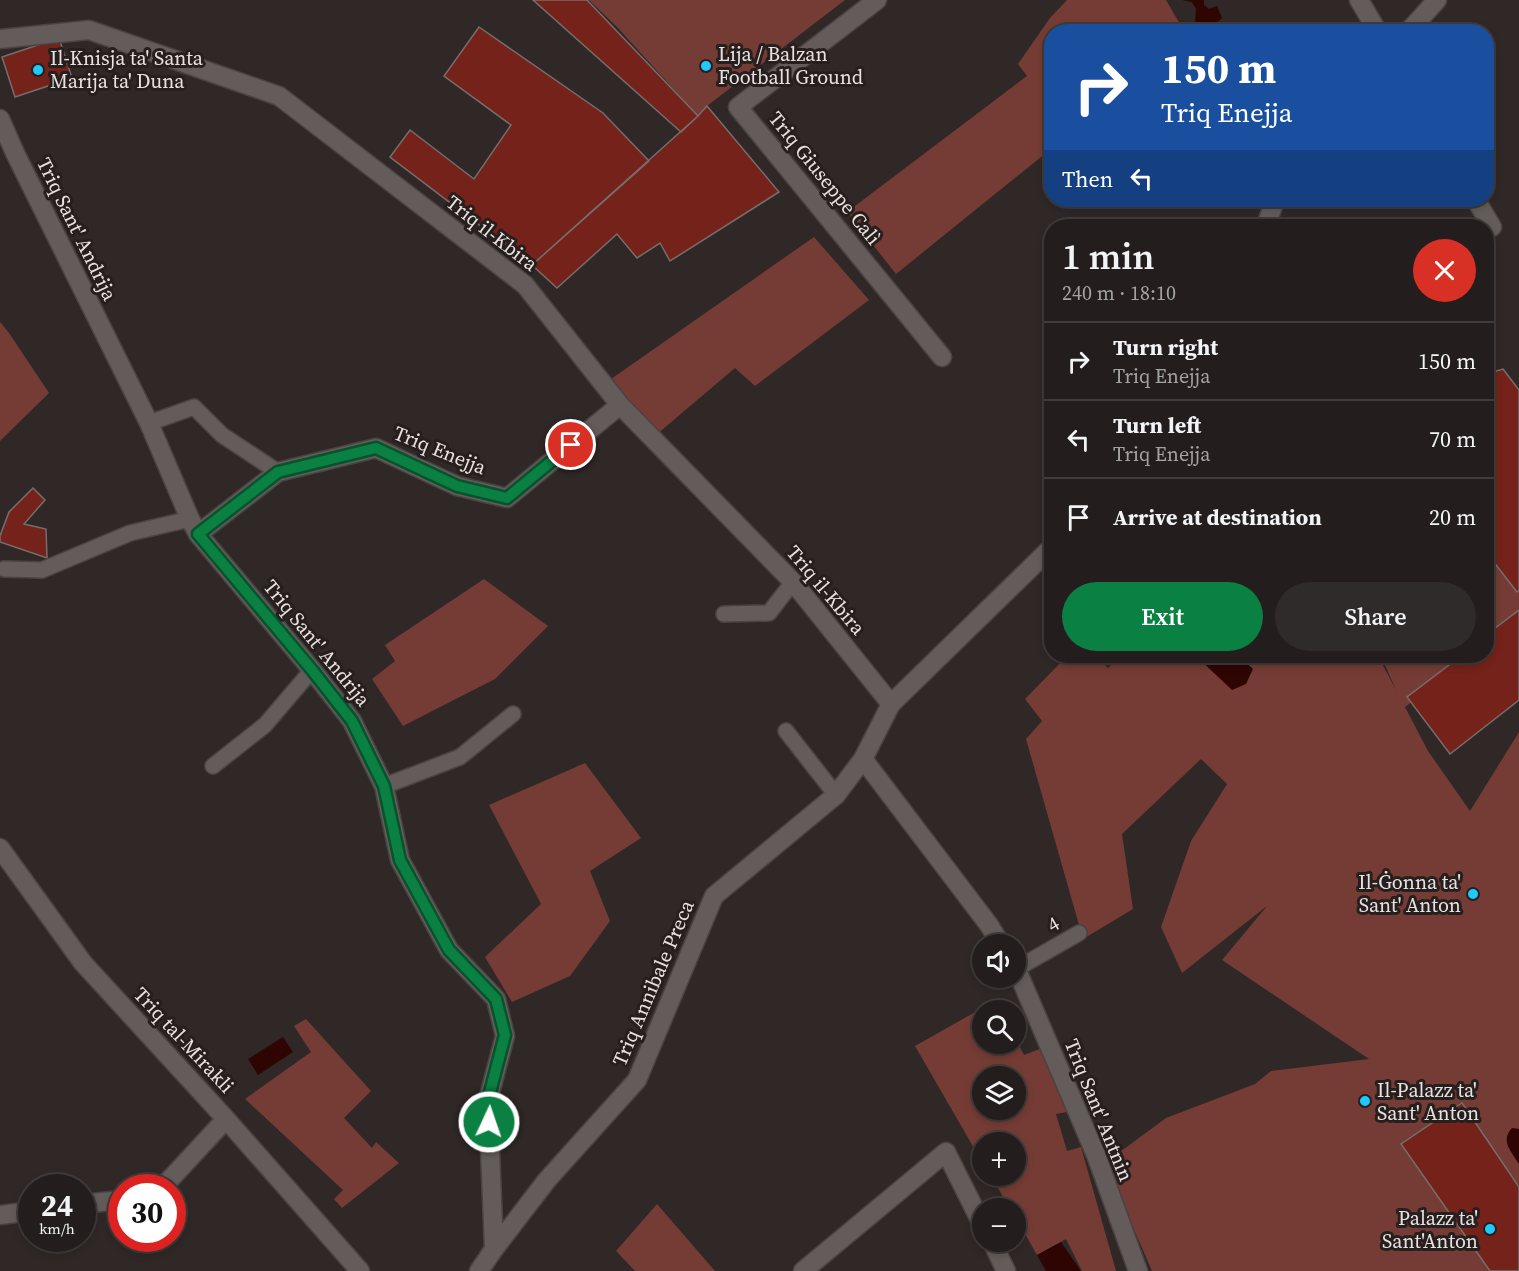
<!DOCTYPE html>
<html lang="en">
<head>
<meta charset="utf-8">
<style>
  body { margin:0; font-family:"Source Serif 4",serif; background:#2f2b2a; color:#f1f3f6; height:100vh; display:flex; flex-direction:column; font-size:22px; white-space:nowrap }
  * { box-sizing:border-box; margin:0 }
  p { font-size:20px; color:#a3a2a4 }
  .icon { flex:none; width:33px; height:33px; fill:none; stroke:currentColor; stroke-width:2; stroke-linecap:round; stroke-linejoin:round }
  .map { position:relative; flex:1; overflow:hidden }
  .side { position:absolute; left:1044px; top:219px; width:450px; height:444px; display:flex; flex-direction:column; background:#231e1d; border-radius:24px; box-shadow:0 3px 9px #0003,0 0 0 2px #403c3b }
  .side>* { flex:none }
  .banner { position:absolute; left:1044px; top:24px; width:450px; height:183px; border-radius:24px; box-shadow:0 3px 9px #0003,0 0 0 2px #403c3b; background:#1a4fa0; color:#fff; overflow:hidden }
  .tools { position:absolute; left:972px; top:934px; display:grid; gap:12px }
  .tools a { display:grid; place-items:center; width:54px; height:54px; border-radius:50%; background:#231e1d; box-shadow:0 3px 9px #0003,0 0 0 2px #403c3b; font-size:30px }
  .speed { position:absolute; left:18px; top:1174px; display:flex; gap:12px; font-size:30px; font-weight:700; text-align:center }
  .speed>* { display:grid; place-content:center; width:78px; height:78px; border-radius:50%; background:#231e1d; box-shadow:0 3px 9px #0003,0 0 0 2px #403c3b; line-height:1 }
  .speed small { font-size:15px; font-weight:400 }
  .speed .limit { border:9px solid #d22; background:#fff; color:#111 }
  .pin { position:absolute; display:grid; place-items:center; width:51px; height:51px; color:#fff; margin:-26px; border:3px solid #fff; border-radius:50%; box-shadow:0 2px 6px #0007 }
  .me { position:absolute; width:66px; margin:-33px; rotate:3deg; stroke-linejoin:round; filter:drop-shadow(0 0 4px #0008) }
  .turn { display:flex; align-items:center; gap:21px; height:126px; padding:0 18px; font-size:27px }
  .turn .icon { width:78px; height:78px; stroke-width:2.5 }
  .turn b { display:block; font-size:42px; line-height:51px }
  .then { display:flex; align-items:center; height:57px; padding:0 18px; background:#0003; gap:12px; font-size:22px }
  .round { display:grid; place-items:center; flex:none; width:63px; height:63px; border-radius:32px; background:#2f2b2a }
  .headline { display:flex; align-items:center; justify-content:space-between; height:102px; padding:0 18px }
  h1 { font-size:36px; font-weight:600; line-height:45px }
  .action { display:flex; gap:12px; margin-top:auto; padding:12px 18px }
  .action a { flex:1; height:69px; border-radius:36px; background:#0b8043; color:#fff; font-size:24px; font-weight:600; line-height:69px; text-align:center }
  .action a+a { background:#2f2b2a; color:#f1f3f6 }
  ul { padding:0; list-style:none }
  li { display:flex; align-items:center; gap:18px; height:78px; padding:0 18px; border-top:2px solid #403c3b }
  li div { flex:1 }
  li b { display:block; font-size:22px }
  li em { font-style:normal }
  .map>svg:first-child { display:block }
  .green { fill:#743c34; fill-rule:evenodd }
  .water { fill:#2f0503 }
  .building { fill:#74221a; stroke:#766e6c; stroke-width:1.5 }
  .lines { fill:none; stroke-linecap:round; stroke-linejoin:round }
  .lane-casing { stroke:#494342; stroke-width:18 }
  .street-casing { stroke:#494342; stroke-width:21 }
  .lane { stroke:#645c5b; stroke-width:15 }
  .street { stroke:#645c5b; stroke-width:18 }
  .route-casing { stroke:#07532c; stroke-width:15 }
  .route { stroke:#0b8043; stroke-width:10 }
  .poi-dot { fill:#1dc9fd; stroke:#261f1e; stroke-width:2 }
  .labels { text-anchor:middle; stroke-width:6; stroke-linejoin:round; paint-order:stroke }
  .poi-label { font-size:20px; fill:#e7e2e1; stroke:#261f1e; text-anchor:start }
  .street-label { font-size:20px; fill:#e7e2e1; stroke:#261f1e }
</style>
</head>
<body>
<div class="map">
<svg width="1519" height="1271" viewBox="0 0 1519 1271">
  <rect width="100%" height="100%" fill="#2f2827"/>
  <path class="green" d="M589,0H845L707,106L698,116L617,27Z
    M1067,0H1166L1184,31L1052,32L1051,149L896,274L847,212L1027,76L1018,64L1050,18Z
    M814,237L869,300L755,386L735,368L656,435L611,379Z
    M0,322L9,333L49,393L0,441Z
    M1486,548L1519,589V621L1486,645Z
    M484,579L548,626L495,679L403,726L372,679L395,661L385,645Z
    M1067,656H1096L1108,668L1120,656H1378L1396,690L1381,656H1473L1405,707L1428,751L1470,811L1519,732V1271H1152L1105,1163L1166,1118L1255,1084L1271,1071L1369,1059L1222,960L1267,906L1182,973L1161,927L1191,841L1227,784L1201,759L1122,834L1133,909L1083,939L1026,739L1042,721L1025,699Z
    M585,763L641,838L590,871L610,921L570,976L512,1002L485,957L541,904L489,805Z
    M993,1002L998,1011H982V1044H1016V1040L1024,1055L1045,1047L1072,1111L1056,1114L1067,1151L1081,1147L1116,1271H1082L1066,1239L1037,1255L1016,1218V1209H1010L991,1176H1016V1143H982V1162L915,1046ZM982,1077H1016V1110H982Z
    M306,1019L371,1091L344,1118L372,1148L376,1142L399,1163L342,1208L334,1199L343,1190L245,1099L311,1052L294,1026Z
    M657,1204L715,1271H635L616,1251Z"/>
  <path class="water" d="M1182,0H1204V5L1209,9L1217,6L1222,18L1211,28L1202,30L1195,23L1196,9L1192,2Z
    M1196,656H1239L1253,669L1246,684L1232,690Z
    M283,1037L293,1052L258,1075L248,1059Z
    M1512,1128L1519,1129V1164C1511,1151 1500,1141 1512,1128Z
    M1061,1242L1081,1271H1046L1037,1255Z"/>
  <path class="building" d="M533,0H587L698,116L681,132Z
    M479,27L603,113L649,161L532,265L390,157L410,130L474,179L511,125L444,76Z
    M59,38L72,78L15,97L2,57Z
    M707,106L779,192L670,261L660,243L637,258L617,234L557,288L532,265L698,116Z
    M1503,369L1519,390V591L1517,592L1486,552V374Z
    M33,488L45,500L24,524L46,529L47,558L0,542V536L9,512Z
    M1519,610V700L1450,754L1407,697L1461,656H1486V635Z
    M1462,1103L1519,1187V1271H1490L1401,1144Z"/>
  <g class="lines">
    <defs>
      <path id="lane" d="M149,423L194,407L222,435L278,472
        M4,569L42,570L130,533L190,519
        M724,614L769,613L793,582
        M786,731L836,795
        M213,766L265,725L312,670
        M384,786L460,757L513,714
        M1016,969L1079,933"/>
      <path id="street" d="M877,0L738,107L942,357
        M1359,0L1378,32
        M1408,32L1437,0
        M0,39L89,30L279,96L525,285L620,405L793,582L891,704
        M0,119L15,153L149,423L190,519L198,534L312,670L352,721L384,786L400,860L449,950L496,999L505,1036L488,1100L494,1249
        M1476,200L1492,227
        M1266,226L1275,200
        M198,534L278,472L376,448L457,486L507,498L620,405
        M863,759L989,925L1001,945
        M0,848L83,963L226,1119L360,1271
        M1016,968L1096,1155L1138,1271
        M162,1188L226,1119
        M82,1204L122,1200
        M0,1215L32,1211
        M992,1242L1006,1271
        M479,1271L494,1249L547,1180L637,1080L714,896L836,795L863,759L891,704L1052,547
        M803,1271L946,1152L982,1224"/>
    </defs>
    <use href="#lane" class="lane-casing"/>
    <use href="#street" class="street-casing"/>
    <use href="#lane" class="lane"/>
    <use href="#street" class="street"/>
  </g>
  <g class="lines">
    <defs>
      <path id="route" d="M489,1122L488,1100L505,1035L496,999L449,950L400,860L384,786L352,721L312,670L198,534L278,472L376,448L457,486L507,498L571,445"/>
    </defs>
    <use href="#route" class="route-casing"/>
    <use href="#route" class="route"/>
  </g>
  <g class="poi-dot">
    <circle cx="706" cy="66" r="6"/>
    <circle cx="38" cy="70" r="6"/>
    <circle cx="1473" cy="894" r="6"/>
    <circle cx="1365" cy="1101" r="6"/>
    <circle cx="1490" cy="1229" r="6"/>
  </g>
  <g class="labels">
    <g class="poi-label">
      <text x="718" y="61">Lija / Balzan<tspan x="718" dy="23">Football Ground</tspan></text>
      <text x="50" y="65">Il-Knisja ta' Santa<tspan x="50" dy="23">Marija ta' Duna</tspan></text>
      <text x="1461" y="889" text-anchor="end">Il-Ġonna ta'<tspan x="1461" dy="23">Sant' Anton</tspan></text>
      <text x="1377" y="1097">Il-Palazz ta'<tspan x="1377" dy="23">Sant' Anton</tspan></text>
      <text x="1478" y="1225" text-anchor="end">Palazz ta'<tspan x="1478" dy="23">Sant'Anton</tspan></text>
    </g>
    <g class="street-label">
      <text transform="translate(825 178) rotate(51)" y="7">Triq Giuseppe Calì</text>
      <text transform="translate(77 229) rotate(64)" y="7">Triq Sant' Andrija</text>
      <text transform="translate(492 233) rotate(38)" y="7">Triq il-Kbira</text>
      <text transform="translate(440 450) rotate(22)" y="7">Triq Enejja</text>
      <text transform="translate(826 590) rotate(50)" y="7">Triq il-Kbira</text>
      <text transform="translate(317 643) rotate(51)" y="7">Triq Sant' Andrija</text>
      <text transform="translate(1053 924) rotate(-30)" y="7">4</text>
      <text transform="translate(653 983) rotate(-67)" y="7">Triq Annibale Preca</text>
      <text transform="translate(184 1040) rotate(47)" y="7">Triq tal-Mirakli</text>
      <text transform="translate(1099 1110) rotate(68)" y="7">Triq Sant' Antnin</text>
    </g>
  </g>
</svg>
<div class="tools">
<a><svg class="icon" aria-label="sound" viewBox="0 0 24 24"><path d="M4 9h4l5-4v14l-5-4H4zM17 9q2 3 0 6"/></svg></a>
<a><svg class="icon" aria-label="search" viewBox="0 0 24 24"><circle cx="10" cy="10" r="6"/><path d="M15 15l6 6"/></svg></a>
<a><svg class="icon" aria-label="layers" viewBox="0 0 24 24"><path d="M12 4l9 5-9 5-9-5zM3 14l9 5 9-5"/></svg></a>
<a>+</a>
<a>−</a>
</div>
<div class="speed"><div>24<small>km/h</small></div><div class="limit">30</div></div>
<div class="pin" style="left:571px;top:445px;background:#d93025"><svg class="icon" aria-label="arrive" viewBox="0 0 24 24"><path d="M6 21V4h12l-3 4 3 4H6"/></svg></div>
<svg class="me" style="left:489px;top:1122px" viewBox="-20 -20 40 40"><circle r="17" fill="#0b8043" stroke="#fff" stroke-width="3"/><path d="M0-11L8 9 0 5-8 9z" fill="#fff"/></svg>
<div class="banner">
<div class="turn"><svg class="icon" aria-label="right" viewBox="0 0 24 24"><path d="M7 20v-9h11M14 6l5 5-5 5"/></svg><div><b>150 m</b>Triq Enejja</div></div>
<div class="then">Then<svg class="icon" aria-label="left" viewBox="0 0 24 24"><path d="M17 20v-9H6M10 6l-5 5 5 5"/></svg></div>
</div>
<section class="side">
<div class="headline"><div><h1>1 min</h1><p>240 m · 18:10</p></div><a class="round" style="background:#d93025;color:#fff"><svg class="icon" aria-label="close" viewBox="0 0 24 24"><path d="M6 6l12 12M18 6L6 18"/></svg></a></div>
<ul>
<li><svg class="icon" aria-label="right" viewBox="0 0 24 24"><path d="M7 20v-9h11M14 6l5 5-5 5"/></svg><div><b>Turn right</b><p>Triq Enejja</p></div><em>150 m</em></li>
<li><svg class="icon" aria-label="left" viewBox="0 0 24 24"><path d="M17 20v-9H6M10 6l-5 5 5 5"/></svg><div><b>Turn left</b><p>Triq Enejja</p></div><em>70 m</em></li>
<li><svg class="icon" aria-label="arrive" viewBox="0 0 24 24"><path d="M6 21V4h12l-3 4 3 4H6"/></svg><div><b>Arrive at destination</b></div><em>20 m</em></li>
</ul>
<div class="action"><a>Exit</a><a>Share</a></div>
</section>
</div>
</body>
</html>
